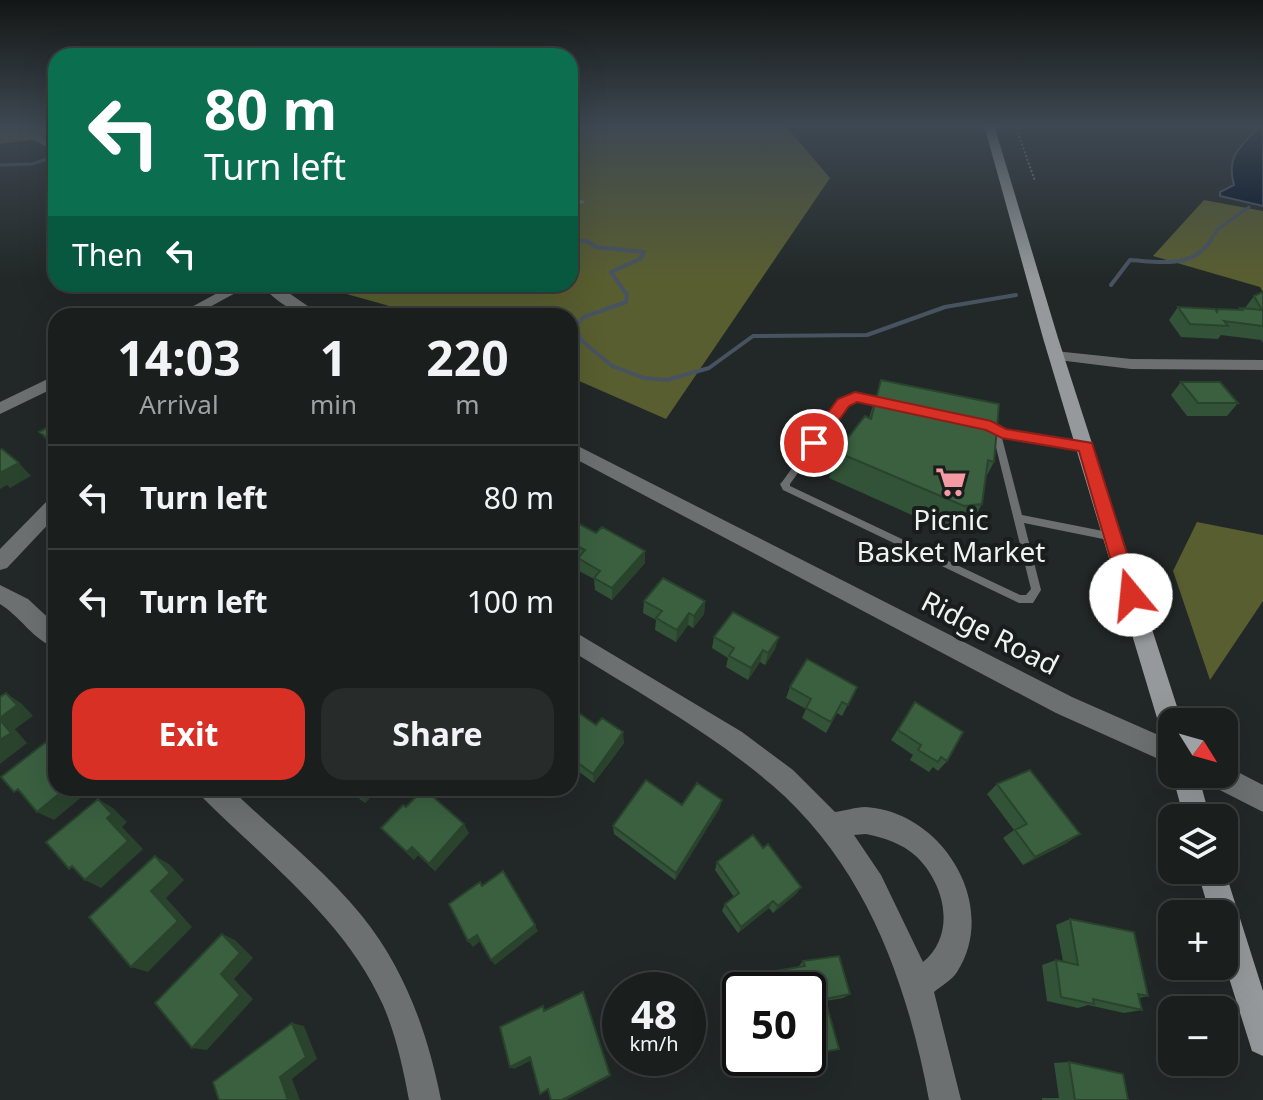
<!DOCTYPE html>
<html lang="en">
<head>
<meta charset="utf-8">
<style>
  body { margin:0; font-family:"Noto Sans",sans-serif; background:#272b2a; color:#f1f3f6; height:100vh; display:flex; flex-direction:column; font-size:30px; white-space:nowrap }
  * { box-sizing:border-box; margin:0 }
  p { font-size:26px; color:#9fa2a4 }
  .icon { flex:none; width:44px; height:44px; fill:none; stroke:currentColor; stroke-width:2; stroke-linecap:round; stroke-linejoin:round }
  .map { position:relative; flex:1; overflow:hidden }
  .sheet { position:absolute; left:48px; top:308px; width:530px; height:488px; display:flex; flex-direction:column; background:#1a1e1d; border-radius:24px; box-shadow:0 8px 32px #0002,0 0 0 2px #383c3b }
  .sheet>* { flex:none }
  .top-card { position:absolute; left:48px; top:48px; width:530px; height:244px; border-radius:24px; box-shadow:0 8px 32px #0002,0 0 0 2px #383c3b; background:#0b6e4f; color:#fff; overflow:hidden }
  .needle { width:52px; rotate:127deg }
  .fabs { position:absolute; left:1158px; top:708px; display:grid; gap:16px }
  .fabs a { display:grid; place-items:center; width:80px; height:80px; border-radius:16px; background:#1a1e1d; box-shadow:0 8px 32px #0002,0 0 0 2px #383c3b; font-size:40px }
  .speed { position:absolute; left:602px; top:972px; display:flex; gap:16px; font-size:40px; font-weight:700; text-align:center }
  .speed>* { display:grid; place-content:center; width:104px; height:104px; border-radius:50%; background:#1a1e1d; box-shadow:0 8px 32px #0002,0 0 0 2px #383c3b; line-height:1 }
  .speed small { font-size:20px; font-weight:400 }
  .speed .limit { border:4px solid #111; border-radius:12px; background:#fff; color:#111 }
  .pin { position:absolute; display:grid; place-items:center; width:68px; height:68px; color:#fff; margin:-34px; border:4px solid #fff; border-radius:50%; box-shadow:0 2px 8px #0007 }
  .me { position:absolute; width:88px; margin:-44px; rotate:343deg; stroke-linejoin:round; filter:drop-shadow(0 0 6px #0008) }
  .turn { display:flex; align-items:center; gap:28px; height:168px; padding:0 24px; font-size:36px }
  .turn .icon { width:104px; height:104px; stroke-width:2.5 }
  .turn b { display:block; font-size:56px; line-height:68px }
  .then { display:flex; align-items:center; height:76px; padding:0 24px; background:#0003; gap:16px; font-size:30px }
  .eta { display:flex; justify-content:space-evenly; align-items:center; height:136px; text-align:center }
  .eta b { font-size:48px; font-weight:700; line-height:56px }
  .action { display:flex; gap:16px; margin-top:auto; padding:16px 24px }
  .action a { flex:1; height:92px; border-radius:24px; background:#d93025; color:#fff; font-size:32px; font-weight:700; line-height:92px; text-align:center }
  .action a+a { background:#272b2a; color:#f1f3f6 }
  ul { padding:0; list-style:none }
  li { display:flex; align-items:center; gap:24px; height:104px; padding:0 24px; border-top:2px solid #383c3b }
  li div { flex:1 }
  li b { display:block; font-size:30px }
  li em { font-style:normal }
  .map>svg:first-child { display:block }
  .forest { fill:#595e30 }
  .water { fill:#000f25; stroke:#485362; stroke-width:2 }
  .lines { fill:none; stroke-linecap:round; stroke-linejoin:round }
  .stream-far1 { stroke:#485362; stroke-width:3 }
  .stream { stroke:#485362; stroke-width:4 }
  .path { stroke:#858a89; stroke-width:2; stroke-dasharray:2 2; stroke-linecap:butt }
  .service { fill:#6d7070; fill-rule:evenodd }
  .minor { fill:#6d7070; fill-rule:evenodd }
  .tertiary { fill:#6d7070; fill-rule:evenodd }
  .secondary { fill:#95999b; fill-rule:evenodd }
  .wall { fill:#325337 }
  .shaded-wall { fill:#29432d }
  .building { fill:#3a6040; stroke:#29432d; stroke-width:2 }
  .route { fill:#d93025; stroke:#8d1f18; stroke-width:2 }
  .labels { text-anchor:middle; stroke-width:8; stroke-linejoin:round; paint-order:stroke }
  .poi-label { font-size:28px; fill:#eff3f2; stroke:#191e1d }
  .street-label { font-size:28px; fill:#eff3f2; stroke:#191e1d }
</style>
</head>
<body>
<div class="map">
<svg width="1263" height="1100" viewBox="0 0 1263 1100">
  <rect width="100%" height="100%" fill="#222827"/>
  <path class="forest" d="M0,125H56V137L0,144Z
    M570,125H785L830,178L666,419L570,377V316H425L311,284H570Z
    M1204,200L1263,211V292L1260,287L1153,256Z
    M1197,522L1263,535V601L1210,680L1173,571Z"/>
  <path class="water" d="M1263,125V206L1220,196V192L1234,185C1226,156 1239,149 1258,127Z"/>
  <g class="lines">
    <path class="stream-far1" d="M570,128L577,125
      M0,165L32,164L56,156
      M570,241L588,242
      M1209,242L1218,229L1249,207"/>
    <path class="stream" d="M570,241H587L596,247L644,252L640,259L611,272L627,295L626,302L584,317L575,326L582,341L612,366L644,378L667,380L709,368L753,336L867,335L945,307L1016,295
      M1111,285L1130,260C1161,262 1192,269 1211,240"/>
    <path class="path" d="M1015,125L1035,181"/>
    <path class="service" d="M570,196L584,201L585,202L582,204L570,200Z
      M847,395H865L890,401L891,403L887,406L865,401H849L790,484V486L1020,595H1026L1031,589L993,435L994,433L981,425L985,422L1005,432L1012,431L1089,445L1090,447L1089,449L1086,450L1012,437L1002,438L1022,515L1113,533L1118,537L1113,541L1024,523L1041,590L1033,603H1019L783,490L780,484L782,482L844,396Z"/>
    <path class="minor" d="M234,284H252L193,316H175Z
      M1055,351L1131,359L1263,360V370L1131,369L1050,359V353Z
      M56,375V387L0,414V402Z
      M56,497V516L7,568L0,570V549L49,499Z
      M0,585L28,599L56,625V648C34,641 20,616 0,604Z
      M570,629L742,732L793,770L835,812C844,811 856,807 865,807C942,811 1000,905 957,972C952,980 941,986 934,992L961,1100H929C907,982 866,866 772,785C710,732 639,693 570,650ZM866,834C884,838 902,843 917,857C946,886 956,935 923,962L881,875L854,835Z
      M198,788H230C273,830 324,869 362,916C405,969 428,1034 441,1100H409C403,1068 396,1035 383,1005C345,920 266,861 202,797Z"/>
    <path class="tertiary" d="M2,125H16L56,144V151Z
      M261,284H276L322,316C298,316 276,303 261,284Z
      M570,442L1072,697L1172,741V765L1056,713L570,456Z
      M1224,765L1263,785V812L1206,783L1202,774H1224Z"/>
    <path class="secondary" d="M984,125H994L1058,338L1182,722H1172V739L1163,736L1160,728L1043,338Z
      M1172,774H1198L1210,818H1184Z
      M1224,868L1263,991V1056L1252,1051L1224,962V914H1210L1197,870Z"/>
  </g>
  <path class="wall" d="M1263,292V343L1261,340L1221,335L1218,339L1181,337L1169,320L1178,307L1216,310L1218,309L1239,310L1240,308H1245L1254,296Z
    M881,380L994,462L985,479L982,504L967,530L950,532L829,478L837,452L869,418Z
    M1181,382L1238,403L1227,416H1187L1171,395Z
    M56,423V449L39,432Z
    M570,519L645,563L612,600L595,590L594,579L579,571L578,558L570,554Z
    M644,601H705L704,614L693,628L688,625L676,642L655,630L656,620L643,613Z
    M714,637L775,649L765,665L760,662L748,680L726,667L728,658L712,648Z
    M790,687H857L842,716L837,713L826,733L802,718L806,709L786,698Z
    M915,702L947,761L938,771L933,767L929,772L910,760L913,755L891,740Z
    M570,707L624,743L594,783L570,765Z
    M997,784L1067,843L1023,865L1003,838L1014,830L987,794Z
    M332,788H379L365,803L349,790L342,797Z
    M722,800L719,809L675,880L614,834L613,826L682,805Z
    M406,807L469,833L435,871L418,855L414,860L381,828Z
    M763,848L801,887L796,894L773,913L769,908L738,933L722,911L725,904L734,897L715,870L717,862Z
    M1070,919L1148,996L1139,998L1142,1010L1124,1013L1088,1005L1078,1008L1047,1001L1042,965L1056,960L1063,961L1056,925Z
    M803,961L850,994L843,998L825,1001L839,1049L808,1056V990H768L765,977L769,972L798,967Z
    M1069,1062L1128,1100H1042V1098H1059L1054,1063Z"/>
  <path class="shaded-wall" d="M19,463L31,476L10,488L0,478V473Z
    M0,478L7,485L0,489Z
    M645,551V563L612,600V588Z
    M705,601L704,614L693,628L694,616Z
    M689,613L688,625L676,642L677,630Z
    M779,637L775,649L765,665L768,653Z
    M763,650L760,662L748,680L751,668Z
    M6,693L22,704L33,716L15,729L27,743L0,764V718Z
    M623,732L624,743L594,783L593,774Z
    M66,788H86L89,791L54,820L37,812Z
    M334,788H348L349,790L342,797Z
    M363,788H379L365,803L358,794Z
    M98,799L113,808L127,822L122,827L143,849L101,888L85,880L107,818Z
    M722,800L719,809L675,880L676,873Z
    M464,824L469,833L435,871L429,864Z
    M1080,834L1067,843L1023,865L1035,857Z
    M412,847L418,855L414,860L407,852Z
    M155,856L169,864L184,880L166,898L192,927L148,972L131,967L151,891Z
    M801,887L796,894L773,913L778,906Z
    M773,901L769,908L738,933L741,927Z
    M535,925L538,931L495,965L491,960Z
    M222,934L235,940L253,958L234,979L253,999L207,1050L192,1048L221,974Z
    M477,935L482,940L473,947L468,941Z
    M585,996L611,1076L566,1100H562Z
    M292,1023L304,1026L317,1059L292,1079L300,1100H288L280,1077Z
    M530,1057L534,1059L514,1069L510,1067Z"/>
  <path class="building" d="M1263,292V326L1224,321L1228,326L1190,324L1178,307L1215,309L1217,312L1218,309L1242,310L1240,308L1262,310L1254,296Z
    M881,380L999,404L994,462L988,460L982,504L964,506L837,452L865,416L871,419Z
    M1181,382H1220L1238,403H1198Z
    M56,423V442L54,443L39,432Z
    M2,449L19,463L0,473V450Z
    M570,519L596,533L602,527L645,551L612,588L594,578L600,571L578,558L585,550L570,542Z
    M663,578L705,601L694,616L689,613L677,630L656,618L662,611L644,601Z
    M733,612L779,637L768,653L763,650L751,668L729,656L734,648L714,637Z
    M807,659L857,687L848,705L842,702L831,722L806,708L811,699L790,687Z
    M6,693L17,705L0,718V697Z
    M915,702L963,732L947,761L941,757L938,762L918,750L921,745L898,730Z
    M570,707L596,725L602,718L623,732L593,774L570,757Z
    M0,720L11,733L0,740Z
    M46,742L56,753V759L54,761L56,763V788H66L37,812L18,789L14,792L1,777Z
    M1030,770L1080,834L1035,857L1015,830L1027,824L997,784Z
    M646,780L682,805L697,783L722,800L676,873L613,826Z
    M351,788H363L358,794Z
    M424,789L464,824L429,864L412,847L407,852L381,828L403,805L406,807Z
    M98,799L112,814L107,818L128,841L85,880L72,866L69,869L46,842Z
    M753,835L763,848L768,844L801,887L778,906L773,901L741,927L725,904L739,893L717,862Z
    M155,856L170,873L151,891L178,921L131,967L89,917Z
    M503,871L535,925L491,960L477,935L468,941L449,904L480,882L482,886Z
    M1070,919L1134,932L1148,996L1138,994L1142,1010L1093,999L1094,1004L1061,997L1056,960L1078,965Z
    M222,934L240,953L221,974L240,995L192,1048L155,1003Z
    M839,956L850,994L825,999L839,1049L808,1055V990H773L769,972L805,966L803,961Z
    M583,992L610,1075L562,1100H551L548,1089L540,1094L530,1057L510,1067L500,1027L543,1006L544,1011Z
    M292,1023L306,1057L280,1077L288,1100H219L213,1082Z
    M1069,1062L1123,1074L1128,1100H1075Z"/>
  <linearGradient id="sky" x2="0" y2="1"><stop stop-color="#131615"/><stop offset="0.45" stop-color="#3e4852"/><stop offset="1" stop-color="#3e4852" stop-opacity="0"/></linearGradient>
  <rect width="1263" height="279" fill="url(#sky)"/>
  <path class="route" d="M855,392L991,421L1006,429L1092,443L1140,595L1138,600H1124L1121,595L1079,451L1002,438L986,430L857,402L849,406L820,447H808V439L838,399Z"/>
  <defs>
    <symbol id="supermarket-bare" viewBox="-9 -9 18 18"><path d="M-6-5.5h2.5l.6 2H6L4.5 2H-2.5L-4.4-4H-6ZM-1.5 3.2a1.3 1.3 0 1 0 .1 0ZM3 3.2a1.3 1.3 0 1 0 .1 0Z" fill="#f49aa3" stroke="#191e1d" stroke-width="2.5" paint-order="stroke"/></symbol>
  </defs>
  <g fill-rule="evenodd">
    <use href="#supermarket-bare" x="929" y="460" width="44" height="44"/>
  </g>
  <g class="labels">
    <g class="poi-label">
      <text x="951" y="530">Picnic<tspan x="951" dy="32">Basket Market</tspan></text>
    </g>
    <g class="street-label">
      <text transform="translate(990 633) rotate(27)" y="10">Ridge Road</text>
    </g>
  </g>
</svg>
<div class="fabs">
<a><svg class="needle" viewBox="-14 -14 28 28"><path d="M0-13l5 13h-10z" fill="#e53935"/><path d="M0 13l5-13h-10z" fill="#9fa2a4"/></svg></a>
<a><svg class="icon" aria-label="layers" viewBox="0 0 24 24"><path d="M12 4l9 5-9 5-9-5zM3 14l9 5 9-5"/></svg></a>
<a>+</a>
<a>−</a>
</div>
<div class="speed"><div>48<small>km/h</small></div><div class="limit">50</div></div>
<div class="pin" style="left:814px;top:443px;background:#d93025"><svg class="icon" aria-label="arrive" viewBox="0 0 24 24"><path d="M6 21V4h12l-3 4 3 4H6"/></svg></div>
<svg class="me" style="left:1131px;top:595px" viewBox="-20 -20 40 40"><circle r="19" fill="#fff"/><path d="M0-13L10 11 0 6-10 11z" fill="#d93025"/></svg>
<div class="top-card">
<div class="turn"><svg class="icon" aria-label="left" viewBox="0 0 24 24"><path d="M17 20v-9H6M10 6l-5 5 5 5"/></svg><div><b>80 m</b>Turn left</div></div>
<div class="then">Then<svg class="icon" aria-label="left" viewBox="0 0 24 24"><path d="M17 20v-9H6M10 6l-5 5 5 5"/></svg></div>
</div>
<section class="sheet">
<div class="eta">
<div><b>14:03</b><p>Arrival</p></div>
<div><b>1</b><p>min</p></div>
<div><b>220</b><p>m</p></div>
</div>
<ul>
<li><svg class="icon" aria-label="left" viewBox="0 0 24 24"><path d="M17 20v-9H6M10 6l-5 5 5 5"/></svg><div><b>Turn left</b></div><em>80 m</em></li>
<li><svg class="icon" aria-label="left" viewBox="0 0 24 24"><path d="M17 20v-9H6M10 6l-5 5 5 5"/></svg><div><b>Turn left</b></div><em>100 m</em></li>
</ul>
<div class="action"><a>Exit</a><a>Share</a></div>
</section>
</div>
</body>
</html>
